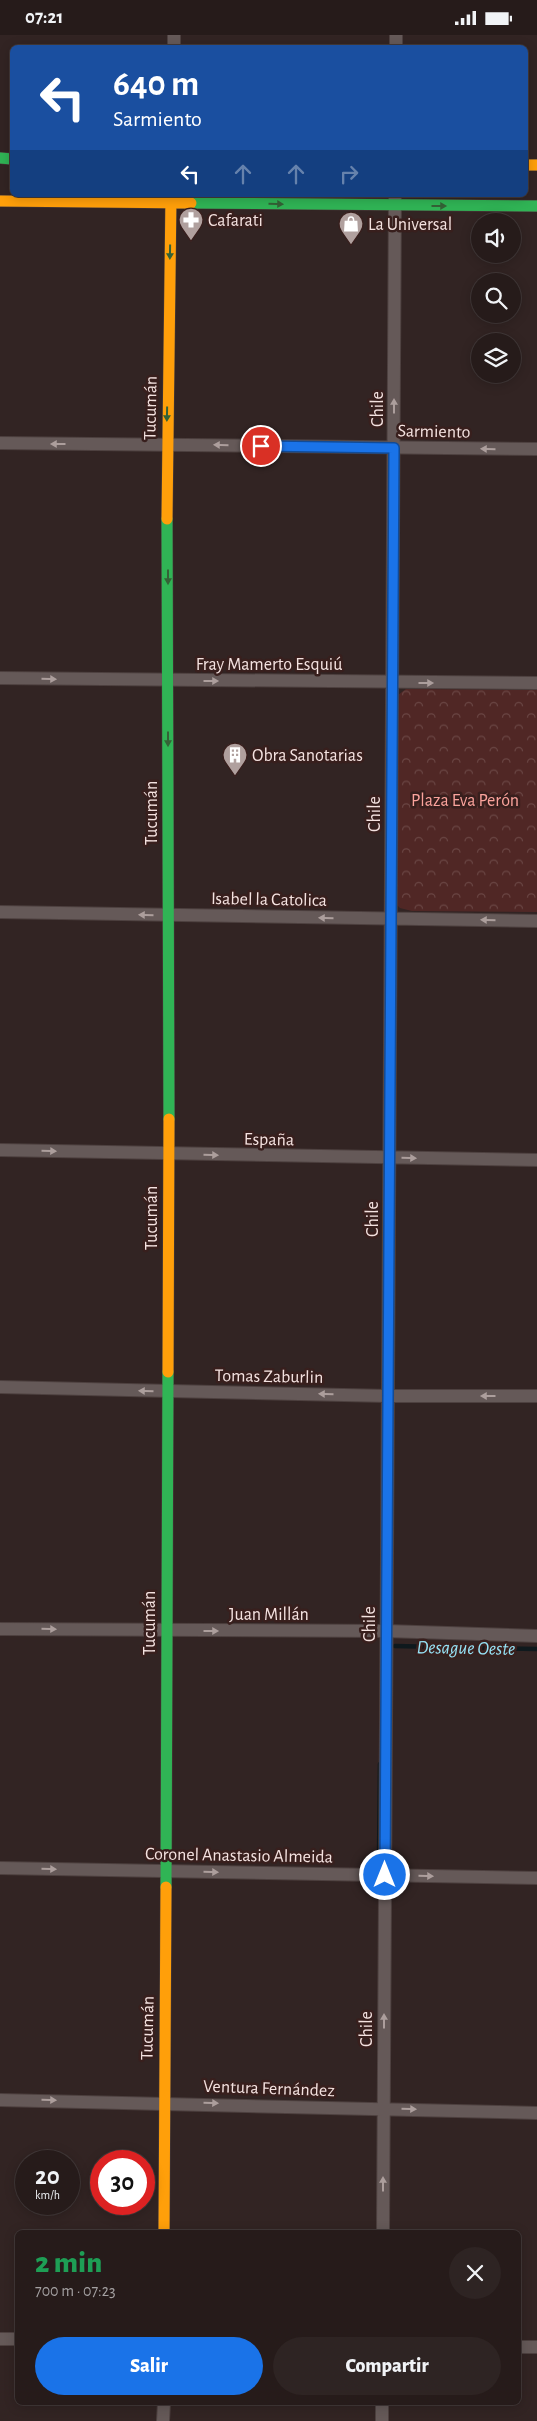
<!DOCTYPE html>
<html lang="es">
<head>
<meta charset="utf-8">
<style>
  body { margin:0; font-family:"Alegreya Sans",sans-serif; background:#2e2423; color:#f1f3f6; height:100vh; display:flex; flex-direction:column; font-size:19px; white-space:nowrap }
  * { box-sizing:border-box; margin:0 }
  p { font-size:16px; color:#a4a1a2 }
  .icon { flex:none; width:28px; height:28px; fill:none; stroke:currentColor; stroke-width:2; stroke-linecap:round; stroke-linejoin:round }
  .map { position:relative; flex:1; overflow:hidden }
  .details { position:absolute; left:15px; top:2195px; width:506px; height:175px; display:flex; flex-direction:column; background:#261b1a; border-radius:8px; box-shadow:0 2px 12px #0003,0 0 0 1px #423939 }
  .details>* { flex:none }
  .banner { position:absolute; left:10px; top:10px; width:518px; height:152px; border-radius:8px; box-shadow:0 2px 12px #0003,0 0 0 1px #423939; background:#1a4fa0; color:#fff; overflow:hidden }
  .buttons { position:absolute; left:471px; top:178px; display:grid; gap:10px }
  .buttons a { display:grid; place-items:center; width:50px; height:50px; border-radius:50%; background:#261b1a; box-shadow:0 2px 12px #0003,0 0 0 1px #423939; font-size:25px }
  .speed { position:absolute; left:15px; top:2115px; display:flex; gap:10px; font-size:25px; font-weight:700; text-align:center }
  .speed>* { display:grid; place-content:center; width:65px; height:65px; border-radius:50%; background:#261b1a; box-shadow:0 2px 12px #0003,0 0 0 1px #423939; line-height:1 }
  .speed small { font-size:12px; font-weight:400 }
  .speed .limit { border:8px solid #d22; background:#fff; color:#111 }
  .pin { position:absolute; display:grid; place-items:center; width:42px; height:42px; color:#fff; margin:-21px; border:2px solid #fff; border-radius:50%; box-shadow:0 1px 5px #0007 }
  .me { position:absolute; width:55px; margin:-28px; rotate:0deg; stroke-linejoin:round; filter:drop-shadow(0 0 4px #0008) }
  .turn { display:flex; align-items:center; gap:18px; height:105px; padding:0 20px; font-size:22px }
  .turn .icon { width:65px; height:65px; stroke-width:2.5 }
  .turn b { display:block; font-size:35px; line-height:42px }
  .lanes { display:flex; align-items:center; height:48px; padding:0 20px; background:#0003; justify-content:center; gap:25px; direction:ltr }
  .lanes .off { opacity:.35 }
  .round { display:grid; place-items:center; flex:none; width:52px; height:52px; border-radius:26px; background:#2e2423 }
  .headline { display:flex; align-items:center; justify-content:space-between; height:85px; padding:0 20px }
  h1 { font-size:30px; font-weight:800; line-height:38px; color:#1e9e55 }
  .cta { display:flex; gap:10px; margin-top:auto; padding:10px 20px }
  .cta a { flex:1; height:58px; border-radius:30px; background:#1a73e8; color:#fff; font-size:20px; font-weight:800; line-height:58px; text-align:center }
  .cta a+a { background:#2e2423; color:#f1f3f6 }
  .status { display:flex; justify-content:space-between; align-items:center; height:35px; padding:0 25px; background:#261b1a; direction:ltr }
  .status svg { height:14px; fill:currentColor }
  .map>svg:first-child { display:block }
  .park { fill:url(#park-crowns) }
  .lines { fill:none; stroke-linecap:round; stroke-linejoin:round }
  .stream { stroke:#0f191d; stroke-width:4.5 }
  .street-casing { stroke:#4d403f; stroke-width:14 }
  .fast-casing { stroke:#4d403f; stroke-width:12 }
  .slow-casing { stroke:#4d403f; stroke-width:12 }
  .street { stroke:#655958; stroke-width:12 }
  .fast { stroke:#30b455; stroke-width:11 }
  .slow { stroke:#ff9f0a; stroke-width:11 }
  .oneway { fill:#346236 }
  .oneway2 { fill:#ac9e9c }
  .route-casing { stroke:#114b97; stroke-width:12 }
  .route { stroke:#1a73e8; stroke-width:9 }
  .labels { text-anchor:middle; stroke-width:5; stroke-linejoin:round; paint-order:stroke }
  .poi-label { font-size:18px; fill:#f4e2e0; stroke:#381f1d; text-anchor:start }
  .street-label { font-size:18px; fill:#f4e2e0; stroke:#381f1d }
  .park-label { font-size:18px; fill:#fba39c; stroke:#381f1d }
  .water-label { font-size:19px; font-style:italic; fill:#96e2f5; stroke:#381f1d }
</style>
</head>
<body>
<div class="status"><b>07:21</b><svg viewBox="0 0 49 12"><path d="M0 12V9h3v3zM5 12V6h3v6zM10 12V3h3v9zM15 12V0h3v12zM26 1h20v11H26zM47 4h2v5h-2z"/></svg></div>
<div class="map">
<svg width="537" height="2386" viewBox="0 0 537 2386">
  <defs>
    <pattern id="park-crowns" width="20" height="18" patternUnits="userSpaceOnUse" patternTransform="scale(1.25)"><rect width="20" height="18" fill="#502725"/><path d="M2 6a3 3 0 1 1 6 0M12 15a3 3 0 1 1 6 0" fill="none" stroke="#6a4644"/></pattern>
  </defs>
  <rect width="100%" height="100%" fill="#322423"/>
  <path class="park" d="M406,654L537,655V877L412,876L400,873L395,868L398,660Z"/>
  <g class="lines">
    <path class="stream" d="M395,1611L537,1614
      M379,1825L380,1729"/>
    <defs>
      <path id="street" d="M174,12V0
        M396,12V0
        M0,408L537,414
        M0,643L537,648
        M0,877L537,886
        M0,1115L537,1125
        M0,1352L388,1361H537
        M0,1594L386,1596L537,1601
        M0,1833L537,1843
        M0,2065L537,2078
        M383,2198L395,160
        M0,2304H18
        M519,2312H537
        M163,2386L164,2368
        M382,2386V2368"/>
      <path id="fast" d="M0,123L12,124
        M191,168L537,171
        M167,484L169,1084
        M166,1852L168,1337"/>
      <path id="slow" d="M525,130H537
        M0,166L191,168
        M167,484L171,160
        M168,1337L169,1084
        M164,2198L166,1852"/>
    </defs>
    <use href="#street" class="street-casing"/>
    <use href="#fast" class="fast-casing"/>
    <use href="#slow" class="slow-casing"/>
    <use href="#street" class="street"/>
    <use href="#fast" class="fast"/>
    <use href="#slow" class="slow"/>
  </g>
  <defs><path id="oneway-solid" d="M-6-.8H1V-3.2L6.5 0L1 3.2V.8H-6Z" transform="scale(1.25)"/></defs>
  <g class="oneway">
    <use href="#oneway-solid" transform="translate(276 169) rotate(1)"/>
    <use href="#oneway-solid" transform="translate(439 171)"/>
    <use href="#oneway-solid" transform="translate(170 217) rotate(91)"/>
    <use href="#oneway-solid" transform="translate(167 379) rotate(91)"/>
    <use href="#oneway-solid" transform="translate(168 542) rotate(90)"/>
    <use href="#oneway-solid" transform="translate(168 704) rotate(90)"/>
  </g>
  <g class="oneway2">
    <use href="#oneway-solid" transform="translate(394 371) rotate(-90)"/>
    <use href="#oneway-solid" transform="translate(58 409) rotate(-180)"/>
    <use href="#oneway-solid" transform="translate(221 410) rotate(-179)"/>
    <use href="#oneway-solid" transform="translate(488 414) rotate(-179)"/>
    <use href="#oneway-solid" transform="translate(49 644) rotate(1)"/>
    <use href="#oneway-solid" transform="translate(211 646)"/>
    <use href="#oneway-solid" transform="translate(426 648)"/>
    <use href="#oneway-solid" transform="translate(146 880) rotate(-179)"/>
    <use href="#oneway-solid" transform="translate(326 883) rotate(-179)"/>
    <use href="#oneway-solid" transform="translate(488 885) rotate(-179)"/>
    <use href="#oneway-solid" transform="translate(49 1116) rotate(2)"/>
    <use href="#oneway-solid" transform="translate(211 1120) rotate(1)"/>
    <use href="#oneway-solid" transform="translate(409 1123) rotate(1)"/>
    <use href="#oneway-solid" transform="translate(146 1356) rotate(-179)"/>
    <use href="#oneway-solid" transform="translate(326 1359) rotate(-179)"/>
    <use href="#oneway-solid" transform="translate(488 1361) rotate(180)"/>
    <use href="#oneway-solid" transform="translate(49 1594) rotate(1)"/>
    <use href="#oneway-solid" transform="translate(211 1596)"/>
    <use href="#oneway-solid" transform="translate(49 1834) rotate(1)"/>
    <use href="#oneway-solid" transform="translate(211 1837) rotate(1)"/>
    <use href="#oneway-solid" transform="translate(426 1841) rotate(1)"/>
    <use href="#oneway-solid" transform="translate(384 1986) rotate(-90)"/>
    <use href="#oneway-solid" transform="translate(49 2065) rotate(1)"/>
    <use href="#oneway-solid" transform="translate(211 2068) rotate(2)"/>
    <use href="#oneway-solid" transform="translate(409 2074) rotate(2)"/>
    <use href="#oneway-solid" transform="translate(383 2149) rotate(-90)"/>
  </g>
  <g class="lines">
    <defs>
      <path id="route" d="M261,411L394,413L385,1840"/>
    </defs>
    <use href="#route" class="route-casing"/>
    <use href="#route" class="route"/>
  </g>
  <defs>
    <symbol id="pharmacy-pin" viewBox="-11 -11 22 30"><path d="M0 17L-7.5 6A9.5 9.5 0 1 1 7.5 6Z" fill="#b0a09e" stroke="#381f1d"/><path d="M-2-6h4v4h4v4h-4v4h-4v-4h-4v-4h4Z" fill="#fff"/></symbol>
    <symbol id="shop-pin" viewBox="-11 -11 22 30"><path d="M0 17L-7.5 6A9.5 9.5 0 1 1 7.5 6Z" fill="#b0a09e" stroke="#381f1d"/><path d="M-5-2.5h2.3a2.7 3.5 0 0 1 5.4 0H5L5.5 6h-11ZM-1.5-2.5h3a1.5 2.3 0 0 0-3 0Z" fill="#fff"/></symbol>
    <symbol id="building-pin" viewBox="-11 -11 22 30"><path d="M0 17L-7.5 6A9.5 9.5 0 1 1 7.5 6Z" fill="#b0a09e" stroke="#381f1d"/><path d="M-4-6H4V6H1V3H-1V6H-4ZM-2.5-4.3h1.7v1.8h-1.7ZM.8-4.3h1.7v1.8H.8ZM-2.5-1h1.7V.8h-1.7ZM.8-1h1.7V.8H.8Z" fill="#fff"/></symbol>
  </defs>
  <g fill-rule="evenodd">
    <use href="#pharmacy-pin" x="177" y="171" width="28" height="38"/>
    <use href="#shop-pin" x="337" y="175" width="28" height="38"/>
    <use href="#building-pin" x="221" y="706" width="28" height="38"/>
  </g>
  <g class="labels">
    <g class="poi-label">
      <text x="208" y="191">Cafarati</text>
      <text x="368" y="195">La Universal</text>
      <text x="252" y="726">Obra Sanotarias</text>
    </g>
    <g class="street-label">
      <text transform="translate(150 373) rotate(-89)" y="6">Tucumán</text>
      <text transform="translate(377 374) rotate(-90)" y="6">Chile</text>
      <text transform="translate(434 396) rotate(1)" y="6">Sarmiento</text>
      <text x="269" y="635">Fray Mamerto Esquiú</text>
      <text transform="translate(151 778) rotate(-90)" y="6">Tucumán</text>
      <text transform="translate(374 779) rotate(-90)" y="6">Chile</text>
      <text transform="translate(269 864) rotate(1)" y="6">Isabel la Catolica</text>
      <text transform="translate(269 1104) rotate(1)" y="6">España</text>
      <text transform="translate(151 1183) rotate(-90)" y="6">Tucumán</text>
      <text transform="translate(372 1184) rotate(-90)" y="6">Chile</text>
      <text transform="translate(269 1341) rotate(1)" y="6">Tomas Zaburlin</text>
      <text x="269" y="1585">Juan Millán</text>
      <text transform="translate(149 1588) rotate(-90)" y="6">Tucumán</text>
      <text transform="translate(369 1589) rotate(-90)" y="6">Chile</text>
      <text transform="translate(239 1820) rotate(1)" y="6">Coronel Anastasio Almeida</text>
      <text transform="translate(147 1993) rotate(-89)" y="6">Tucumán</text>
      <text transform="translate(366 1994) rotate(-90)" y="6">Chile</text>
      <text transform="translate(269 2053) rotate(2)" y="6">Ventura Fernández</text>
    </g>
    <g class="park-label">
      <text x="465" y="771">Plaza Eva Perón</text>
    </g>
    <g class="water-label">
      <text transform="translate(466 1612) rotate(1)" y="7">Desague Oeste</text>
    </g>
  </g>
</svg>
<div class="buttons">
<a><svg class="icon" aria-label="sound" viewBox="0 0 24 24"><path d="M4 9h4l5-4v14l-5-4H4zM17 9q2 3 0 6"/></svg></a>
<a><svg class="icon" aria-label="search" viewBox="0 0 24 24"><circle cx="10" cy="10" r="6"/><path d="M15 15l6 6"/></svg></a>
<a><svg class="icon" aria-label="layers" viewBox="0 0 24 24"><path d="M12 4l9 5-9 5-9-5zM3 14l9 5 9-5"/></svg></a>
</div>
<div class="speed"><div>20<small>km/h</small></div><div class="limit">30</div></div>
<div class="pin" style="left:261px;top:411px;background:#d93025"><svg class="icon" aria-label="arrive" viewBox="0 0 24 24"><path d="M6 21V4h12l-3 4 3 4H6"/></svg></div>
<svg class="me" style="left:385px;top:1840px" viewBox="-20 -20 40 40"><circle r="17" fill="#1a73e8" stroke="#fff" stroke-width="3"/><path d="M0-11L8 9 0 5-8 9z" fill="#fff"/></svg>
<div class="banner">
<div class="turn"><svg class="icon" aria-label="left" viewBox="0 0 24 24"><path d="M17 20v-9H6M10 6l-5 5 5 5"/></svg><div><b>640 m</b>Sarmiento</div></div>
<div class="lanes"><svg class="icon" aria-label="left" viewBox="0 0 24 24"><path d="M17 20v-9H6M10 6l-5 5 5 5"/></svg><svg class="icon off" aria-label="ahead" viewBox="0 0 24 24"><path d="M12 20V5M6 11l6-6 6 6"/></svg><svg class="icon off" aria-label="ahead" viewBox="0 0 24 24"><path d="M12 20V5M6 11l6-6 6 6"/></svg><svg class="icon off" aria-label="right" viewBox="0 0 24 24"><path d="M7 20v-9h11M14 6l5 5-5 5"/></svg></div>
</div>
<section class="details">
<div class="headline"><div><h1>2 min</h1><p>700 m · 07:23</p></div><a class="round"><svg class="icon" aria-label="close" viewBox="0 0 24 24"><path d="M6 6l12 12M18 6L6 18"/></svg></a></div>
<div class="cta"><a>Salir</a><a>Compartir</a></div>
</section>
</div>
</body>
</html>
